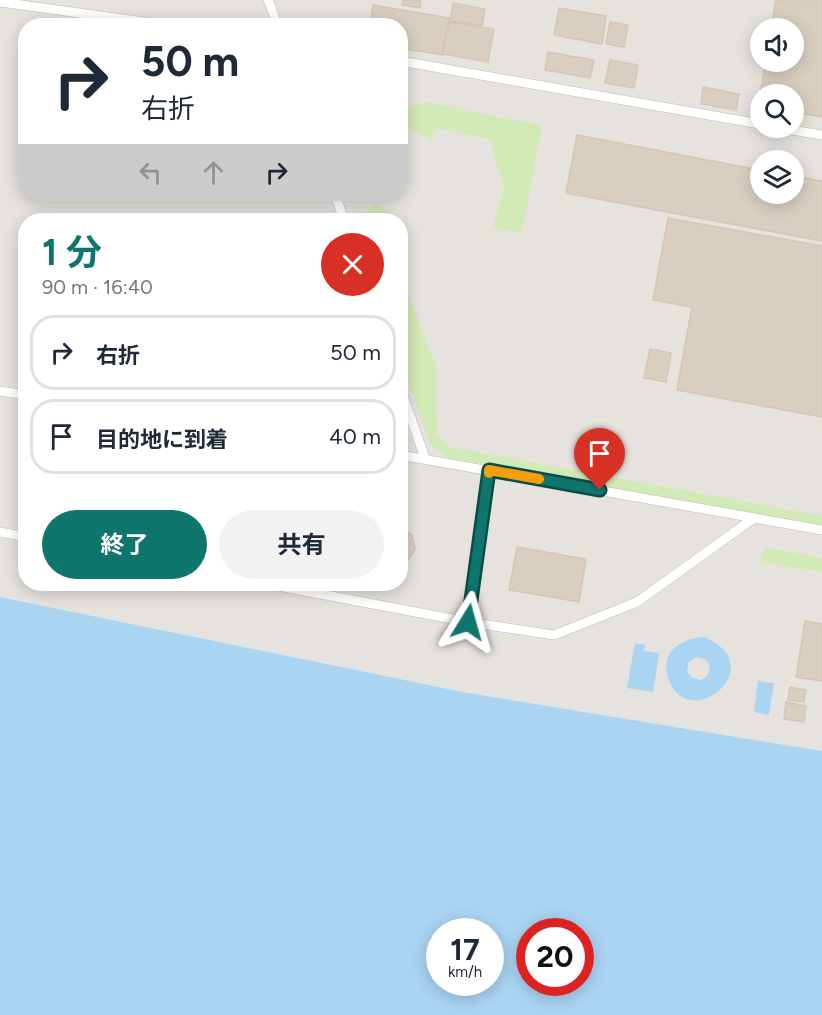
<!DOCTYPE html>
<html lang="ja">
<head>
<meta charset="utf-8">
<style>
  body { margin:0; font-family:Figtree,"Noto Sans JP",sans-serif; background:#f2f2f3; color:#1f2937; height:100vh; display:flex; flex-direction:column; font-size:22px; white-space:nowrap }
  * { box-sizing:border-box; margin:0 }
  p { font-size:20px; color:#747a83 }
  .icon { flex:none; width:33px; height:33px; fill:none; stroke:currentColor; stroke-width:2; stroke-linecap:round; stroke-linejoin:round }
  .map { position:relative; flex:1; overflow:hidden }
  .sheet { position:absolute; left:18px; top:213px; width:390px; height:378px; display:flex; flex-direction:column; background:#fff; border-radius:24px; box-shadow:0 3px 15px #0003 }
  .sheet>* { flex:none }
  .top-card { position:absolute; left:18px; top:18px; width:390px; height:183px; border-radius:24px; box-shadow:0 3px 15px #0003; background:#fff; color:#1f2937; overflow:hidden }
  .buttons { position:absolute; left:750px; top:18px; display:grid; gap:12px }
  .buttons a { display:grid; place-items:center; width:54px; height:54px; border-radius:50%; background:#fff; box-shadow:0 3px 15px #0003; font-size:30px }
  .speed { position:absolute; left:426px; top:918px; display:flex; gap:12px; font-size:30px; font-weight:700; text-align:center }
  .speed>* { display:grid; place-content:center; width:78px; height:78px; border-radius:50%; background:#fff; box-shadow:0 3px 15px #0003; line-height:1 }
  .speed small { font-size:15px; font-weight:400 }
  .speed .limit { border:9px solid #d22; background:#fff; color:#111 }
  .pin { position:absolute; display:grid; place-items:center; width:51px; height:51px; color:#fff; margin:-62px -26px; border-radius:50% 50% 50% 0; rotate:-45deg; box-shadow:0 0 6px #0007 }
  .pin .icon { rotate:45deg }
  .me { position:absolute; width:66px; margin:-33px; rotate:8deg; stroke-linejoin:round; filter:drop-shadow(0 0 4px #0008) }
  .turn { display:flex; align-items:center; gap:21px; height:126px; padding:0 24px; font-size:27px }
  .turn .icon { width:78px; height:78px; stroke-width:2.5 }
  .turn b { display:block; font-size:42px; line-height:51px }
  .lanes { display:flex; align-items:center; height:57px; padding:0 24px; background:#0003; justify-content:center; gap:30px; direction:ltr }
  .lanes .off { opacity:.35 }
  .round { display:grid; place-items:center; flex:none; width:63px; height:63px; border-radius:32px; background:#f2f2f3 }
  .overview { display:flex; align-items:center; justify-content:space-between; height:102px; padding:0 24px }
  h1 { font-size:36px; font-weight:700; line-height:45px; color:#0f766e }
  .cta { display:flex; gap:12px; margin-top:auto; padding:12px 24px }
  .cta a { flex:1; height:69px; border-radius:36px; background:#0f766e; color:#fff; font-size:24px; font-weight:700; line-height:69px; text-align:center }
  .cta a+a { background:#f2f2f3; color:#1f2937 }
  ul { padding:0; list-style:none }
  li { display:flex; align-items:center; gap:18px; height:75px; margin:0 12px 9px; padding:0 12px; border:3px solid #e0e1e3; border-radius:24px }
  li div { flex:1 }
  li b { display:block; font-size:22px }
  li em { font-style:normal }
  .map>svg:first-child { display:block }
  .industrial { fill:#e6e2dd; fill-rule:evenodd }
  .green { fill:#d2eab5 }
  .water { fill:#a9d4f2; fill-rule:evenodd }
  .building { fill:#d8cfc1; stroke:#d3c7b4; stroke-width:1.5 }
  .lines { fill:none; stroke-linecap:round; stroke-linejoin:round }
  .service-casing { stroke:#c2bbae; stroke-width:10 }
  .service { stroke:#fff; stroke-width:9 }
  .route-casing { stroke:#0a4d48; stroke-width:15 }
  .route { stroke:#0f766e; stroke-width:10 }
  .slow { stroke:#f59e0b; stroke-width:10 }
</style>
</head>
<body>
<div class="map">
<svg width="822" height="1015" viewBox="0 0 822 1015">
  <rect width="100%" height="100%" fill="#f6f3ec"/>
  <path class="industrial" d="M0,0H822V751L463,692L0,597ZM26,26H400V194H26ZM760,28H794V62H760ZM760,94H794V128H760ZM760,160H794V194H760ZM26,220H400V584H26Z"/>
  <path class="green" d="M425,102L542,126L522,232L493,228L504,186L493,153L492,139L437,128L431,141L404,125L401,112Z
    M375,204L390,213L392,220H364V214Z
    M400,271L429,350L436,365L437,434L449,447L822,516V526L448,458L431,446L401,360Z
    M765,547L822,558V572L760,562Z"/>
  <path class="water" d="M0,597L463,692L822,751V1015H0ZM440,932H490V982H440ZM530,932H580V982H530Z
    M704,637C774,666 687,737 668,677C660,652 682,638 704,637ZM696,657L705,659L710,666L708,675L701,680L692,678L687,671L689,662Z
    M635,643L645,645L644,651L659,653L653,692L627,688Z
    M758,681L774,683L769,715L754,712Z"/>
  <path class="building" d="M403,0L421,1L420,8L402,5Z
    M776,0H822V117L794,112V94H760V106L758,105L766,62H794V28H771Z
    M453,3L485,9L482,26L450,21Z
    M373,5L449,18L442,55L400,48V26H370Z
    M559,8L606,16L602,44L554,35Z
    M449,22L494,29L488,62L443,54Z
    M610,22L628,25L624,47L606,44Z
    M548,52L594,60L590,78L545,70Z
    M610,60L638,65L634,88L605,83Z
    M703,87L739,94L736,110L701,104Z
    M577,135L760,170V194H794V176L822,181V241L566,193Z
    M668,218L822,246V417L677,390L692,307L653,300Z
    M650,349L671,353L666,382L644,378Z
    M401,528L412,535L415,549L408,560L400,563Z
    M517,547L586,559L579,602L509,590Z
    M805,621L822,624V681L796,677Z
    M790,687L806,690L804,702L788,700Z
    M786,702L806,706L804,722L784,719Z"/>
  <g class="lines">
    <defs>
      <path id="service" d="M268,0L278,26
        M0,2L173,26
        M400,61L760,124
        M780,128L822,135
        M335,194L344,220
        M400,387L425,458
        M0,391L26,395
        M400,455L822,530
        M0,532L26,537
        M268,584L468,622L554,635L637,602L754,518
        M468,622L489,470"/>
    </defs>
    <use href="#service" class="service-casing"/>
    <use href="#service" class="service"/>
  </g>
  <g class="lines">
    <defs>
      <path id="route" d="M468,622L489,470L600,490"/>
    </defs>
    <use href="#route" class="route-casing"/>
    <use href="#route" class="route"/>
    <path class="slow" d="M489,473V470L539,479"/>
  </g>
</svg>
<div class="buttons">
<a><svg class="icon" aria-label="sound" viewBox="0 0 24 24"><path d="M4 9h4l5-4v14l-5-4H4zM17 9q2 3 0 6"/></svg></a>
<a><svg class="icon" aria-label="search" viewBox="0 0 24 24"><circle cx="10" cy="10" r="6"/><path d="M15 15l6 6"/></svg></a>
<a><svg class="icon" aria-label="layers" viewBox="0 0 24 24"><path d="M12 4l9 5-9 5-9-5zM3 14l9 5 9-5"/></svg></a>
</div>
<div class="speed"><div>17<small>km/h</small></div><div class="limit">20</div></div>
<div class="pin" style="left:600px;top:490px;background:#d93025"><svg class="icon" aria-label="arrive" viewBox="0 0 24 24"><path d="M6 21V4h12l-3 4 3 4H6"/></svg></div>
<svg class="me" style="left:468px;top:622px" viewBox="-20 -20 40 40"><path d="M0-17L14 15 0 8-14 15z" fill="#0f766e" stroke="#fff" stroke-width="4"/></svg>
<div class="top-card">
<div class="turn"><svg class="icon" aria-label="right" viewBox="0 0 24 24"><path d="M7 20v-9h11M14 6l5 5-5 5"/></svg><div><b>50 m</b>右折</div></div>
<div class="lanes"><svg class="icon off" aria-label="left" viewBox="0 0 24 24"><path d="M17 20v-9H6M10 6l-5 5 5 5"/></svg><svg class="icon off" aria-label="ahead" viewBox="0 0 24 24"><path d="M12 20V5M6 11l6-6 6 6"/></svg><svg class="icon" aria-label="right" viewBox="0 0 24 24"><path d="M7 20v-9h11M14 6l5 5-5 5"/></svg></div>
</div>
<section class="sheet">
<div class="overview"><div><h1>1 分</h1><p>90 m · 16:40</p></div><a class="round" style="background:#d93025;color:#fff"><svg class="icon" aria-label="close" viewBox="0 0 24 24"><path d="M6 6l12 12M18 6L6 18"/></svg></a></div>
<ul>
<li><svg class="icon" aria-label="right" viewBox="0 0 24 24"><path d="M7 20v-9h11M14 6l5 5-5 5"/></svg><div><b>右折</b></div><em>50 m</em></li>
<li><svg class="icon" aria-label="arrive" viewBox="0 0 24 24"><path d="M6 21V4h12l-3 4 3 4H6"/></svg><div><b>目的地に到着</b></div><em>40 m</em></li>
</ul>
<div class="cta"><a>終了</a><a>共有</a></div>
</section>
</div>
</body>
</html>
